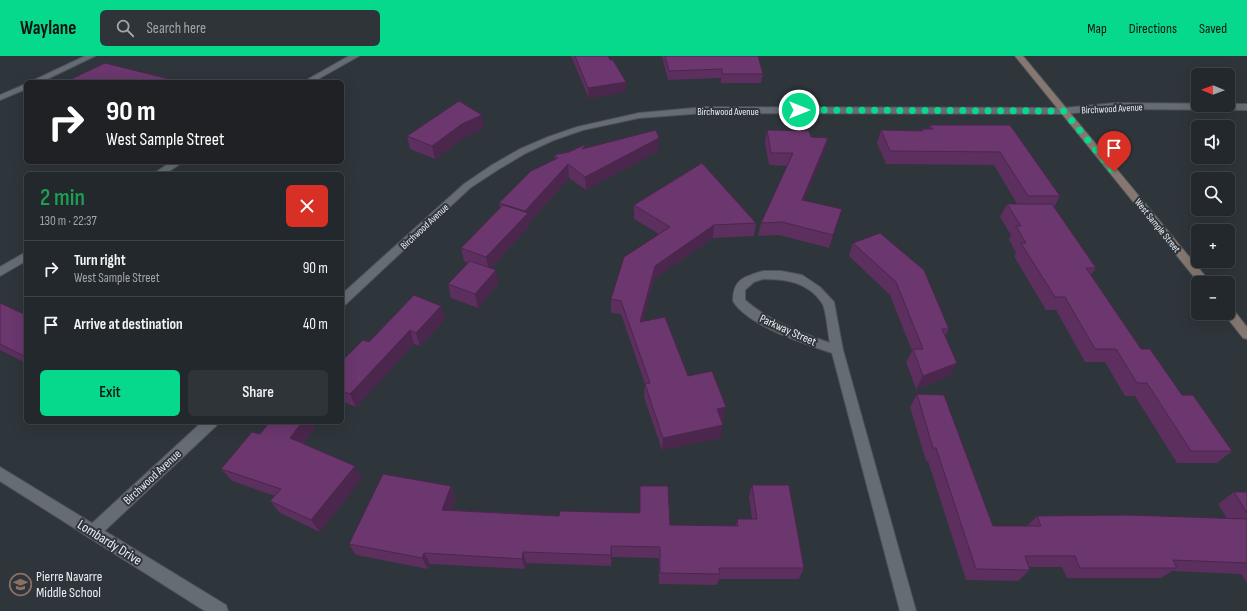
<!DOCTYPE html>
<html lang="en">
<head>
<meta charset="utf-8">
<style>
  body { margin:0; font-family:"Sofia Sans Condensed",sans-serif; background:#2e3438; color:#f1f3f6; height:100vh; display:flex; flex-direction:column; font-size:15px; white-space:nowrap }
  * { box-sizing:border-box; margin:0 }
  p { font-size:13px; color:#a2a6a9 }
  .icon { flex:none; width:22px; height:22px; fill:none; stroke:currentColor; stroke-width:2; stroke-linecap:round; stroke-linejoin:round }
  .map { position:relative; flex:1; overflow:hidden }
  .side { position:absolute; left:24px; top:116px; width:320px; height:252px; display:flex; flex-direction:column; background:#22282c; border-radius:6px; box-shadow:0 4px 16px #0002,0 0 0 1px #3f4448 }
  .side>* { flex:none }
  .top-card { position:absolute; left:24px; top:24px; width:320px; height:84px; border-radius:6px; box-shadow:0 4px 16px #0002,0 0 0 1px #3f4448; background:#202124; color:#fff; overflow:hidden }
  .needle { width:26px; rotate:271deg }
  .buttons { position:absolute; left:1191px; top:12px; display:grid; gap:8px }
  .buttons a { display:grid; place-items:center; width:44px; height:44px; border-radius:6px; background:#22282c; box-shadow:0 4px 16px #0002,0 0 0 1px #3f4448; font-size:20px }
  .pin { position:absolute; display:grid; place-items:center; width:34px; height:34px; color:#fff; margin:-41px -17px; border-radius:50% 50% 50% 0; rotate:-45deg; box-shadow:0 0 4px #0007 }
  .pin .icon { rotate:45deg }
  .me { position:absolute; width:44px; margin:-22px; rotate:90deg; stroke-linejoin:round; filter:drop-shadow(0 0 3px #0008) }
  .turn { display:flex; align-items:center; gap:14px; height:84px; padding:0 16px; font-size:18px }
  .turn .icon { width:52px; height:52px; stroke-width:2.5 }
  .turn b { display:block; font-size:28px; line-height:34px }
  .round { display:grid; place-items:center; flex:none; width:42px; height:42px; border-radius:6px; background:#2e3438 }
  .overview { display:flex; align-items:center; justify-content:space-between; height:68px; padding:0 16px }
  h1 { font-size:24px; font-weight:600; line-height:30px; color:#1e9e55 }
  .primary-button { display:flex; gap:8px; margin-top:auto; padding:8px 16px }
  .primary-button a { flex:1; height:46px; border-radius:6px; background:#06d98b; color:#111; font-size:16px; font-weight:600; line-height:46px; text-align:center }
  .primary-button a+a { background:#2e3438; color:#f1f3f6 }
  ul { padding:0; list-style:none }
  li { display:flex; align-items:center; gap:12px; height:56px; padding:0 16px; border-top:1px solid #3f4448 }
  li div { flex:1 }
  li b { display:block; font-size:15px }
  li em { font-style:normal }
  header { display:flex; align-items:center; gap:24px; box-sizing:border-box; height:56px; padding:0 20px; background:#06d98b; color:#111 }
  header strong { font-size:19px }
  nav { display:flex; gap:22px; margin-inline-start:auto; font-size:14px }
  .search { width:280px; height:36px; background:#2e3438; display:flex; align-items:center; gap:10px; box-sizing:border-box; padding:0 14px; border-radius:6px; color:#a2a6a9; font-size:15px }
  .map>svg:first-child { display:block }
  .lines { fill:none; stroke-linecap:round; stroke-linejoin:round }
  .minor-casing { stroke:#4d5358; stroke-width:2 }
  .tertiary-casing { stroke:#4d5358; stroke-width:2 }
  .secondary-casing { stroke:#4d5358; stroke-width:2 }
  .minor { fill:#656c73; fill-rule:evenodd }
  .tertiary { fill:#656c73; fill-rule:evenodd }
  .secondary { fill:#867870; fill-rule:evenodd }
  .wall { fill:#5c2f5f }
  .shaded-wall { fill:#4b264d }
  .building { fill:#6b376e; stroke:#4b264d }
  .route { stroke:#06d98b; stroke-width:7; stroke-dasharray:0 12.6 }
  .labels { text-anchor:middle; stroke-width:4; stroke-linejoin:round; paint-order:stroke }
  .far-street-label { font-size:10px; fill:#eaeef3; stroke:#2e353b }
  .street-label { font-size:12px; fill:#eaeef3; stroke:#2e353b }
  .near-street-label { font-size:14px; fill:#eaeef3; stroke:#2e353b }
  .near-poi-label { font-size:14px; fill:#eaeef3; stroke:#2e353b; text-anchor:start }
</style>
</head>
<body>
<header>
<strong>Waylane</strong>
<div class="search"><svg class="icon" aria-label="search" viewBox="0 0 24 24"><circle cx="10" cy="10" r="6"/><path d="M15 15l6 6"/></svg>Search here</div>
<nav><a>Map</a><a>Directions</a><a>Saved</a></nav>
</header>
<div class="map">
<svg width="1247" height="555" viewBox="0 0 1247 555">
  <rect width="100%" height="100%" fill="#2e353b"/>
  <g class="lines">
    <defs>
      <path id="minor" d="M85,0H95L41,26H30Z
        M349,0H359L313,26H303Z
        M26,28V33L0,44V39Z
        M1115,47L1247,48V54L1115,53L1064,58L705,57L639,62L583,74L554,84L526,97L499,113L470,132L346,248L342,249V238L464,128L492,109L520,93L548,81L577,71L639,57L705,51L1064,52Z
        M171,106H183L165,118H153Z
        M26,196V205L0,220V211Z
        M763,215H781L802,219L820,231L834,246L843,294L916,555H900L832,297C805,288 748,270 733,245C733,223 744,221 763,215ZM763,223C786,223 808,226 822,247C826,252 828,278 830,287C799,276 769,265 745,244V234L754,226Z
        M202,366H218L216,370L98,481L93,483L88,481L85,476L88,471Z"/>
      <path id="tertiary" d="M0,411L226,549L228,555H205L0,425Z"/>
      <path id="secondary" d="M1015,0H1023L1211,227H1199Z
        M1228,251L1232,252L1247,271V283L1243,282L1224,258L1228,257Z"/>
    </defs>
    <use href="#minor" class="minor-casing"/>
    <use href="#tertiary" class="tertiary-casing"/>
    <use href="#secondary" class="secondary-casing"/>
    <use href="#minor" class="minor"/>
    <use href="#tertiary" class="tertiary"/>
    <use href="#secondary" class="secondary"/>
  </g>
  <path class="wall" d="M571,0H608L626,36L589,42Z
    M662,0H758L763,18L761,27H721V22L668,24Z
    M930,69H1010L1060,140L1054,151L1096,212L1091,219L1141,293L1232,395L1217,407H1177L1135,340H1125L1105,306H1085L1056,254H1046L1014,200L1016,197L1009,183L1011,179L1000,161L1007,148H1017L994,109L886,108L877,87L881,74L921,75L922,73H929Z
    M484,72L465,81L435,103L410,93L407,80Z
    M767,74L811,81L828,82L825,94L804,144L838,166L829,192L779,179L758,180L761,167L787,110L769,109L765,87Z
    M585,92L658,95L586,134L569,122L529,167V170L491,212L499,227L478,252L451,242L448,228L468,207L464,205L461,192L500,152L499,147L555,103L554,99Z
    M634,149L756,167L754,180L713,182L654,223L643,265L724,363L721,364V382L662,394L644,341L645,328L621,258L611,257V243L659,178L634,163Z
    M853,187L949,273L945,280L957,307L949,320L916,333L906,306L912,295L890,239L849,200Z
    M0,247L26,259V307L0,294Z
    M441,250L445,263L420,290L414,288L356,351L342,345V305L369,286Z
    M917,338L993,470H1027L1037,460L1227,463L1218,448L1234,436H1247V527L1241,518L1172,515L1161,522H1067L1062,511H1029L1030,514L1018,525L966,524L928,405H926L910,351Z
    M270,366H311L315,372L303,388L362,422L320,476L280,457L270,445L275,440L232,425L221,413L260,378Z
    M752,429L804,512L799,523H719L717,529L659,528V502L612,501L611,510L526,507L525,513L430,508L428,513L356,499L349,488L451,430L456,442L451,454L559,460L640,457V430L670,469L736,470L737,463H752L749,441Z"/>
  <path class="shaded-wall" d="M626,26V36L589,42L588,32Z
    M482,59L484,72L465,81L435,103L432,90L462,68Z
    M659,82L658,95L586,134L585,121Z
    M828,82L825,94L799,156L802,144Z
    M568,108L569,122L529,167V170L489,214L486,201L526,158L525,155Z
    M842,153L838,166L829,192L833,179Z
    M714,169L713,182L654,223L639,279L640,266L655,210Z
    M496,214L499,227L478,252L475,238Z
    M441,250L445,263L420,290L416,277Z
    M410,274L414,288L356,351L350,338Z
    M957,307L949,320L916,333L923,320Z
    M726,351L724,363L715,365L717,353Z
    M302,366H311L315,372L298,394L290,382Z
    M723,369L721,382L662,394L663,382Z
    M355,410L362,422L320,476L311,464Z
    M451,430L456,442L446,466L442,454Z
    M611,490L612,501L611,510Z
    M523,496L526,507L525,513L522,503Z
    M424,497L430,508L428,513L422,502Z"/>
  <path class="building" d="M575,0H608L610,4H613L626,26L588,32Z
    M665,0H758L763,18H722V13L669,15Z
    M105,7L181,26H65Z
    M459,45L482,59L462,68L432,90L407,80Z
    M930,69H1010L1060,140H1028L1000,96L890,95L881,74L923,75L922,73H933Z
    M656,74L659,82L585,121L568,108L525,155L499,147L531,115L558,102L554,99L569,96L584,89L585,90L582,93Z
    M767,74L809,75L811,81L828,82L802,144L842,153L833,179L782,166L761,167L793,97H771Z
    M702,107L756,167L714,169L655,210L640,266L665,261L688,320L712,315L726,351L717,353L723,369L663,382L645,328L650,327L621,245L611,243L624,201L670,171L634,149Z
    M1007,148H1052L1096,212H1086L1141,293H1150L1182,339H1193L1232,395H1191L1147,327H1137L1116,293H1095L1065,241H1055L1021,187H1026L1016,170H1021Z
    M503,149L528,157L486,201L461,192Z
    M880,177L924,214L949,273H942L957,307L923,320L913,293H923L896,226L853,187Z
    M470,205L496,214L475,238L448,228Z
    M414,239L441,250L416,277L410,274L350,338L342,335V305L363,284L369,286Z
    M0,247L26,259V301L0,288Z
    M917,338L944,339L993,470H1041L1037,460L1128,459L1247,463V507L1173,504L1177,512H1080L1075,500H1025L1030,514L976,513L936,392H933Z
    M270,366H302L290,382L355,410L311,464L270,445L281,433L221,413L252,376L260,378Z
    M383,418L451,430L442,454L559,460L560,455L640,457V430H668L670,469L738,470L737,463H757L752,429H789L804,512H719L720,518L660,517V491L611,490V499L523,496L522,503L424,497L422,502L349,488Z
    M1234,436H1247V457Z"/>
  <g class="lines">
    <path class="route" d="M799,54L1064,55L1114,116"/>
  </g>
  <defs>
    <symbol id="school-ring" viewBox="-11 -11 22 22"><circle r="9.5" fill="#2e353b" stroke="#8d6e63" stroke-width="1.5"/><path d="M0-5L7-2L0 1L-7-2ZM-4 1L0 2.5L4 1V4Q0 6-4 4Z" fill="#8d6e63"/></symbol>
  </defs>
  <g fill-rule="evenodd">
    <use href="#school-ring" x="8" y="516" width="25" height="25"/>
  </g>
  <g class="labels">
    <g class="far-street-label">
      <text transform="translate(1112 52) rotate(-3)" y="4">Birchwood Avenue</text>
      <text x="728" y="59">Birchwood Avenue</text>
      <text transform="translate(1158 169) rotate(51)" y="4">West Sample Street</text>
      <text transform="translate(424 170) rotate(-43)" y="4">Birchwood Avenue</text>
    </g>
    <g class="street-label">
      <text transform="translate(788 274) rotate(24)" y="4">Parkway Street</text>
      <text transform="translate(152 421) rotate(-43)" y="4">Birchwood Avenue</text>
    </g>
    <g class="near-street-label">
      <text transform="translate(110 486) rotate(32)" y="5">Lombardy Drive</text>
    </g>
    <g class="near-poi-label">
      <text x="36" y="525">Pierre Navarre<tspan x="36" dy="16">Middle School</tspan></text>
    </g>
  </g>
</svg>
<div class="buttons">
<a><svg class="needle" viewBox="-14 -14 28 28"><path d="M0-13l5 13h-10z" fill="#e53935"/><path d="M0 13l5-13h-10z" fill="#a2a6a9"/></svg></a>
<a><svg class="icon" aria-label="sound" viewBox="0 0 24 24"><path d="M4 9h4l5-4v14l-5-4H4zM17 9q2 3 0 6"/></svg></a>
<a><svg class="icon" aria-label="search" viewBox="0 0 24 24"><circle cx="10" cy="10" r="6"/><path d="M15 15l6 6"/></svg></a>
<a>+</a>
<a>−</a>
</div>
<div class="pin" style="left:1114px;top:116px;background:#d93025"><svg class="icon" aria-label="arrive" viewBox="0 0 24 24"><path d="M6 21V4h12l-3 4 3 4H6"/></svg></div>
<svg class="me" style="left:799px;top:54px" viewBox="-20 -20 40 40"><circle r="17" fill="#06d98b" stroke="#fff" stroke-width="3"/><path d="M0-11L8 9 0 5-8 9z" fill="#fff"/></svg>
<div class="top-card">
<div class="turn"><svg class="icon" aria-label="right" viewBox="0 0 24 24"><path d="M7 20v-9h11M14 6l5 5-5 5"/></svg><div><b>90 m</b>West Sample Street</div></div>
</div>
<section class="side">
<div class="overview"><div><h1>2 min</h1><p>130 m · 22:37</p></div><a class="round" style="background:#d93025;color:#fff"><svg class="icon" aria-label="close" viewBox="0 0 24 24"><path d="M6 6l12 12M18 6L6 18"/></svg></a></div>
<ul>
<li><svg class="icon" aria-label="right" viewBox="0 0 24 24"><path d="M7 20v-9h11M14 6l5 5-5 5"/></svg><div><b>Turn right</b><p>West Sample Street</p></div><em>90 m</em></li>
<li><svg class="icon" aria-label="arrive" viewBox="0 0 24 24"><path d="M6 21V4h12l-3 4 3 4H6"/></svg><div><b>Arrive at destination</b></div><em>40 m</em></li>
</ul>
<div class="primary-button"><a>Exit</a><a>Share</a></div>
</section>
</div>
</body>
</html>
